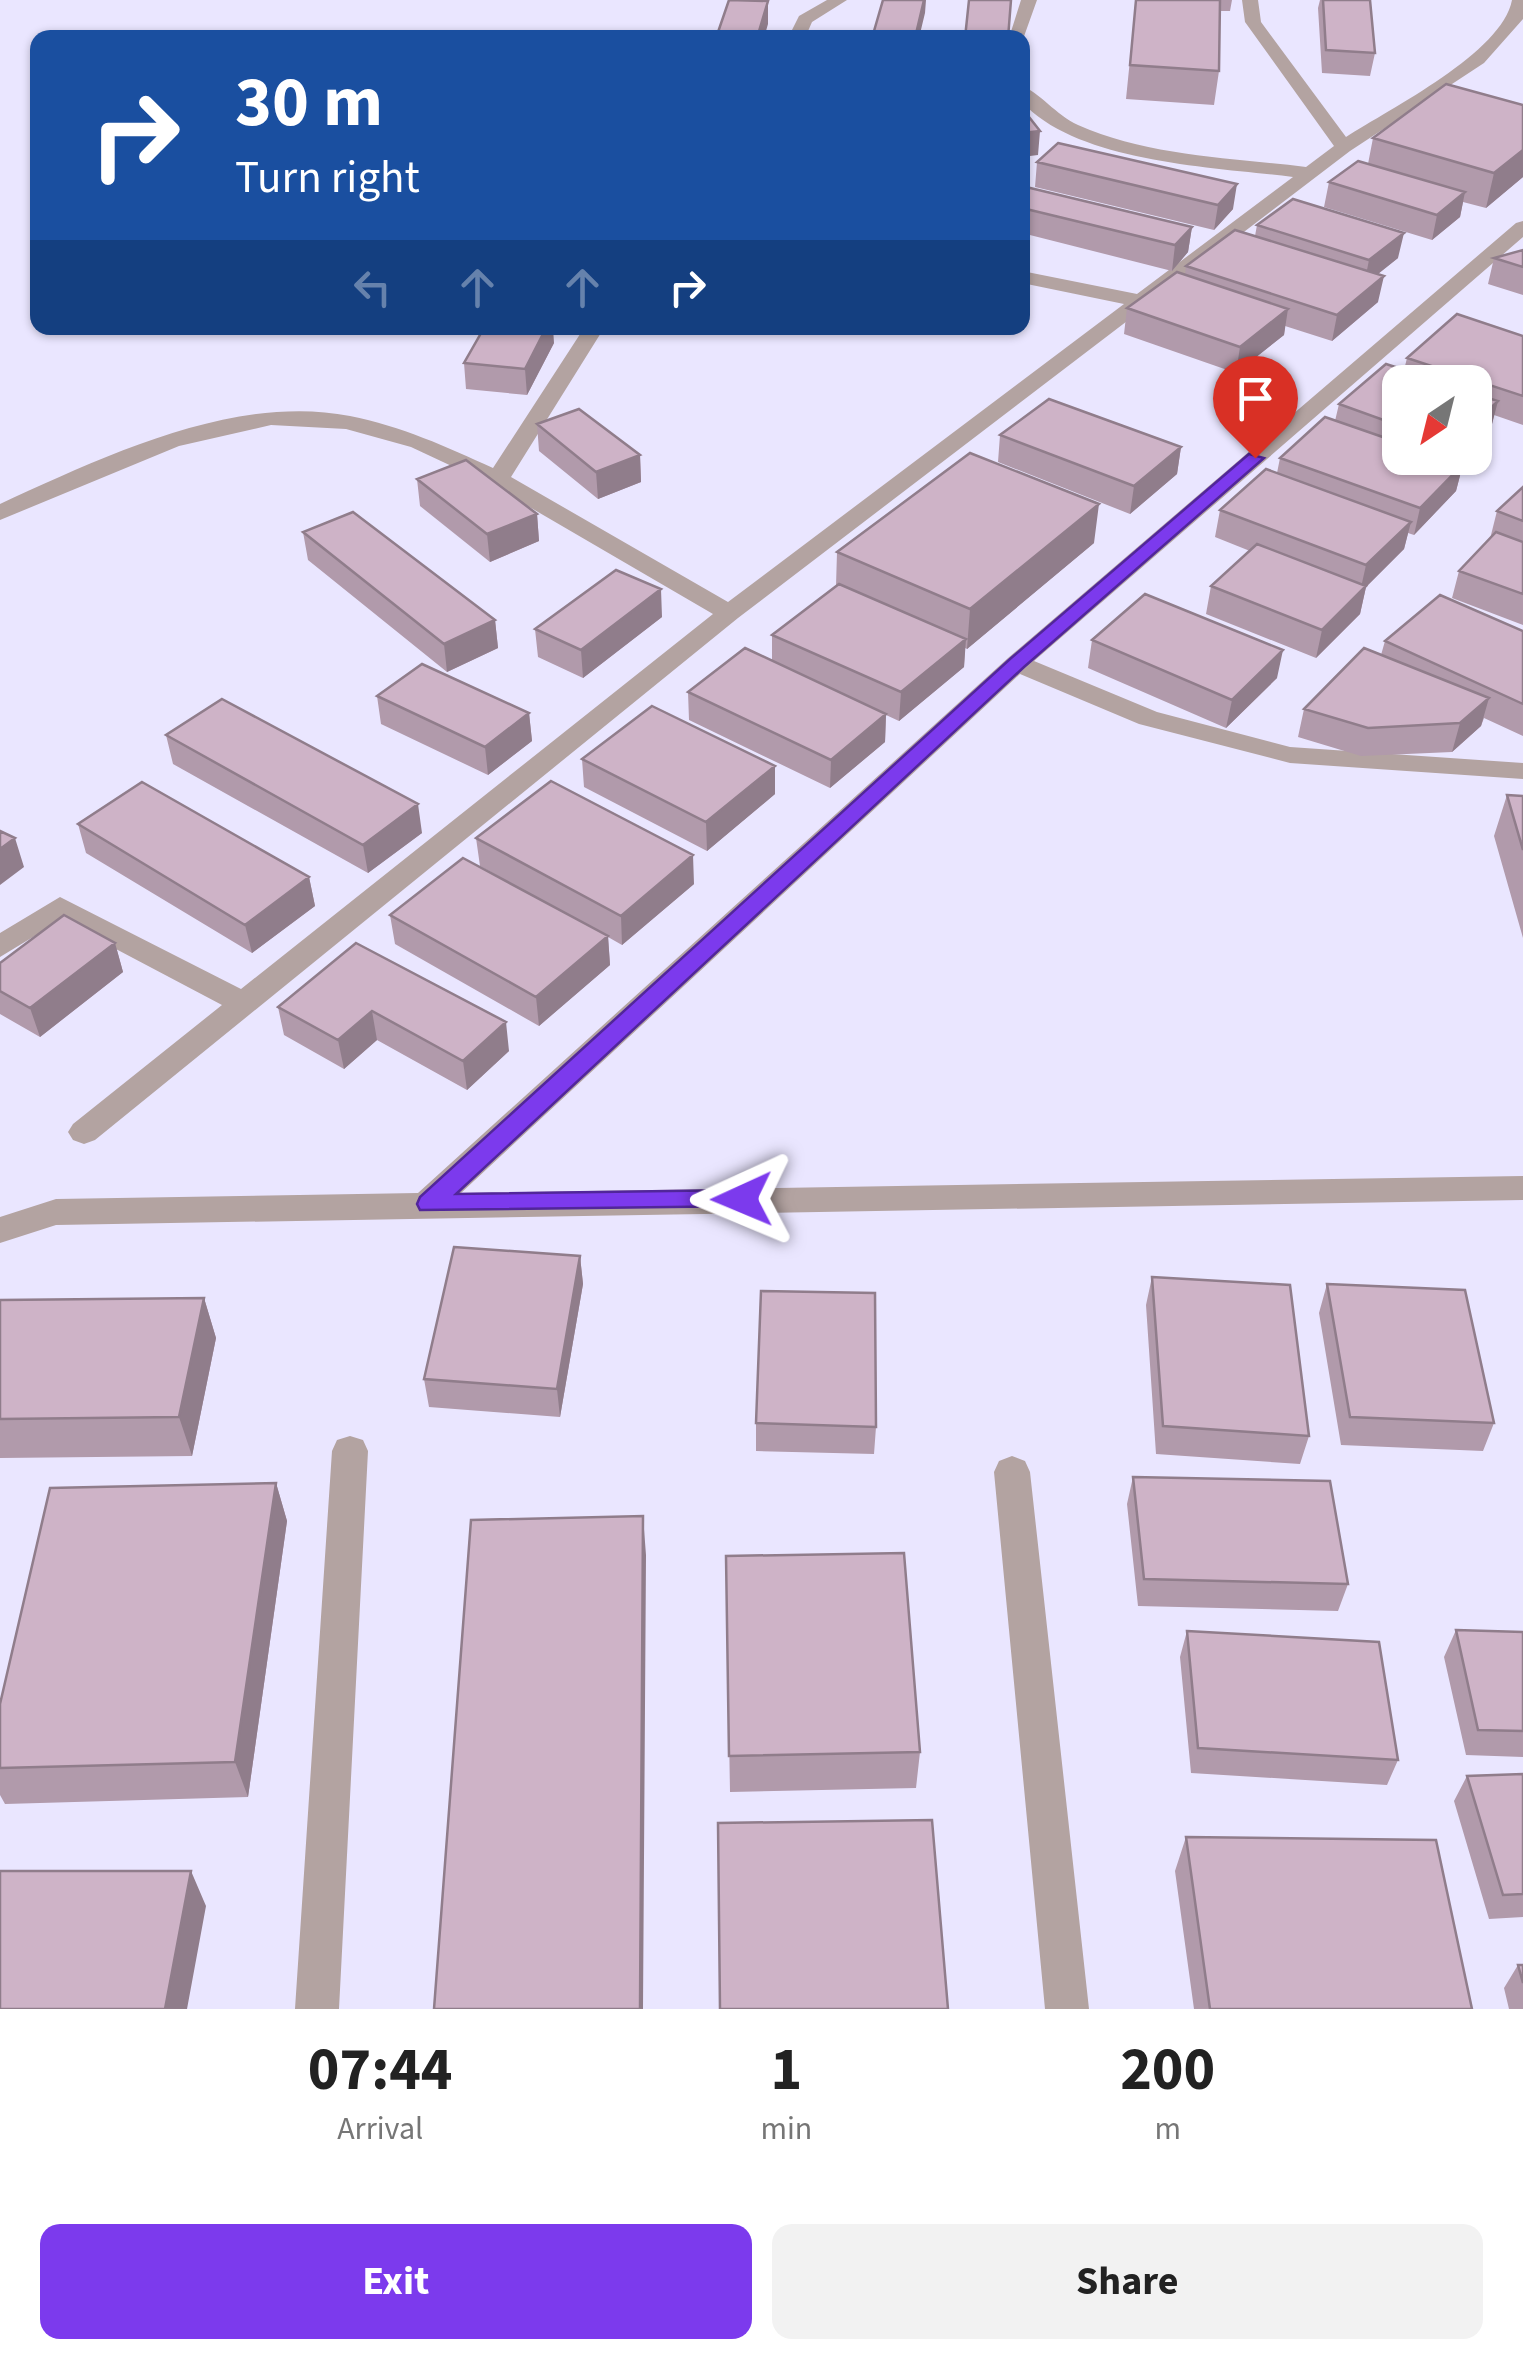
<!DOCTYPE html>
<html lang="en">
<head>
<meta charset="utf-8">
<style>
  body { margin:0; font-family:"Source Sans 3",sans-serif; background:#f2f2f2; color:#222; height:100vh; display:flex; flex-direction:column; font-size:38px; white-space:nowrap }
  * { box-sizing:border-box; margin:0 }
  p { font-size:32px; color:#767676 }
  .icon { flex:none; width:55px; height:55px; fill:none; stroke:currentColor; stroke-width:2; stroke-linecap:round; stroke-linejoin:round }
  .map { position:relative; height:2009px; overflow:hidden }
  .drawer { display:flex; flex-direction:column; background:#fff; flex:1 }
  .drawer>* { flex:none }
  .banner { position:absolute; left:30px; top:30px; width:1000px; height:305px; border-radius:20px; box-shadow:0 2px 8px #0004; background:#1a4fa0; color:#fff; overflow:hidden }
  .needle { width:65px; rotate:215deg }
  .tools { position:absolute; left:1382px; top:365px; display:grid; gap:20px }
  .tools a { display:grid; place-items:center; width:110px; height:110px; border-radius:20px; background:#fff; box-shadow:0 2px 8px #0004; font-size:50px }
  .pin { position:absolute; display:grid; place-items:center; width:85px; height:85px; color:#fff; margin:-102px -42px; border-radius:50% 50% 50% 0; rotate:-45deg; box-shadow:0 0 10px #0007 }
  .pin .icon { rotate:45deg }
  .me { position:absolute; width:110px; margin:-55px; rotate:269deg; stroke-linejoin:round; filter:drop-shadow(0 0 8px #0008) }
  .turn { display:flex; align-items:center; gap:35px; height:210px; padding:0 40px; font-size:45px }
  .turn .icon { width:130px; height:130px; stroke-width:2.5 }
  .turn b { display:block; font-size:70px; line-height:85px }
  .lanes { display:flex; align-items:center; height:95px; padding:0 40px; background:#0003; justify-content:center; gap:50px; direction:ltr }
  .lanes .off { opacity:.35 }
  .eta { display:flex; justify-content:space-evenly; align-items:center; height:170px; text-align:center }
  .eta b { font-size:60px; font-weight:700; line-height:70px }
  .button { display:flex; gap:20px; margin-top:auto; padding:20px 40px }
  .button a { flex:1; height:115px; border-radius:20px; background:#7c3aed; color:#fff; font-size:40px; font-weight:700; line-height:115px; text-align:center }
  .button a+a { background:#f2f2f2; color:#222 }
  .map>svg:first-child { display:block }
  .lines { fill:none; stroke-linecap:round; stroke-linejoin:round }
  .minor { fill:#b3a3a1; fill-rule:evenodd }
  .wall { fill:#b19aab }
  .shaded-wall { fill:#907d8b }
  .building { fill:#ceb3c7; stroke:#907d8b; stroke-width:2.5 }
  .route { fill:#7c3aed; stroke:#51269a; stroke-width:2.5 }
</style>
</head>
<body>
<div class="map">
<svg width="1523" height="2009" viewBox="0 0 1523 2009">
  <rect width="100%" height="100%" fill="#eae6ff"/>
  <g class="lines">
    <path class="minor" d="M827,0H847L812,22L805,38H788L799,16Z
      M1021,0H1037L1022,42V38H1009Z
      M1242,0H1258L1261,22L1346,137C1391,108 1502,53 1512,0H1523V19L1484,63L1350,151L738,618L95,1140L84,1144L73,1140L68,1132L73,1124L222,1005L61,920L0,957V933L60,897L241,989L713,614L490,484L411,447L346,429L271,425L179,446L0,520V504C103,457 235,393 350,416C401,426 447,447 493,468L584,328H604L511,477L728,602L1124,304L1022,283V271L1137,294L1293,177C1214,167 1078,163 1022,102V86C1039,92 1056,115 1078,125C1148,156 1231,158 1306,167L1334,146L1245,22Z
      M1523,221V237L1034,661L1157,712L1290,747L1523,763V779L1290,763L1139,724L1020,674L461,1193L1523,1176V1200L56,1225L0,1243V1217L56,1199L418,1193L1008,658L1516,223Z
      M350,1436L363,1440L368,1451L339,2009H295L332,1451L337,1440Z
      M1012,1456L1025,1461L1030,1472L1089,2009H1045L994,1472L999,1461Z"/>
  </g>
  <path class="wall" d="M1136,0H1232L1230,11H1220L1219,71L1214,105L1126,99Z
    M1320,0H1370L1375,53L1370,76L1322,73L1318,8Z
    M1523,105V177L1486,208L1463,202L1460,217L1432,240L1324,207L1329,182L1368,164L1373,138Z
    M1037,162L1233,209L1214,230L1035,187Z
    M1022,186L1192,227L1188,252L1172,271L1022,233Z
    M1257,225L1398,258L1378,274V302L1332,341L1285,326L1284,335L1236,373L1124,334L1127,308L1185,275L1186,266L1255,236Z
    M1523,250V295L1488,284L1494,258Z
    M1523,336V425L1494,415L1491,428L1475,443V382H1400V458H1460L1456,462L1463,464L1456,491L1414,535L1408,533L1404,549L1366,587L1360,614L1316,658L1206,614L1211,586L1250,551L1215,537L1220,510L1277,473L1280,458L1335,421L1339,404L1404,370L1407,358Z
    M554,343L527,395L466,389L464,363Z
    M537,424L640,455L641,482L598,499L539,451Z
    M1000,435L1181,447L1177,474L1130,514L998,462Z
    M417,479L537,514L539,541L490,562L420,506Z
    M1523,487V625L1452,598L1459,571L1490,539L1497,511Z
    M303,532L495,620L498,648L447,672L308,560Z
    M1094,543L967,649L965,648L964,667L899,721L886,715L885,742L830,788L689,720L688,692L772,661V635L836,586L837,552Z
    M662,617L583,678L538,657L535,629Z
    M1523,631V736L1484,718L1481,726L1452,752L1361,756L1298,737L1304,709L1381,655L1385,641Z
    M1092,640L1277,678L1226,728L1088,668Z
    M377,696L529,713L532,741L488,775L381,724Z
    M166,735L422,833L368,873L173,764Z
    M582,759L775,794L707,851L584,787Z
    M1507,795L1523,796V938L1494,836Z
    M78,824L309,877L315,906L252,953L86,853Z
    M476,838L694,884L622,945L608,937L610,965L539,1026L395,944L390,915L563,912L480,866Z
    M115,943L123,972L40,1037L0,1014V963Z
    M356,943L509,1051L467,1090L377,1040L344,1069L284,1035L278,1007Z
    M580,1256L583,1284L560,1417L429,1407L424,1379Z
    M1152,1277L1309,1436L1300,1464L1156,1454L1146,1305Z
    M1327,1284L1494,1423L1483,1451L1341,1445L1319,1313Z
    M204,1298L216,1338L192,1456L0,1458V1300Z
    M756,1423L876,1427L874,1454L756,1451Z
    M1133,1477L1348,1584L1338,1611L1138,1606L1127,1504Z
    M276,1483L287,1521L248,1797L5,1804L0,1795V1704Z
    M726,1556L920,1752L916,1788L730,1792Z
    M1456,1630L1523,1632V1757L1466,1755L1444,1657Z
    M1187,1631L1398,1760L1387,1785L1191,1773L1180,1657Z
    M1523,1774V1917L1489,1919L1454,1801L1467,1776Z
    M1186,1837L1472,2009H1194L1175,1871Z
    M1518,1965H1523V2009H1509L1504,1988Z"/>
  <path class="shaded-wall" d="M924,0H926L925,13L919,38H915Z
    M768,1V24L764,38H757Z
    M1040,131L1038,155L1022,157V133Z
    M1523,150V177L1486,208L1494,173Z
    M1237,184L1233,209L1214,230L1218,205Z
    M1465,192L1460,217L1432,240L1437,215Z
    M1192,227L1188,252L1172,271L1175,245Z
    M1404,233L1398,258L1364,285L1369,260Z
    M1384,276L1378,302L1332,341L1337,315Z
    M1288,309L1284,335L1236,373L1240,347Z
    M546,328H553L554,343L527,395L525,369Z
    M1498,401L1491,428L1475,443V423Z
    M1181,447L1177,474L1130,514L1134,486Z
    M640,455L641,482L598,499L596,472Z
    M1463,464L1456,491L1414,535L1420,508Z
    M1099,504L1094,543L967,649L970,609Z
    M537,514L539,541L490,562L487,534Z
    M1411,522L1404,549L1366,587L1360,614L1316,658L1322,630L1360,592L1366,565Z
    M661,589L662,617L583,678L581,650Z
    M495,620L498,648L447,672L444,644Z
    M966,639L964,667L899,721L901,692Z
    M1283,650L1277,678L1226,728L1232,700Z
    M1489,698L1481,726L1452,752L1460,723Z
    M529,713L532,741L488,775L485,747Z
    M886,714L885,742L830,788L831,760Z
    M775,766V794L707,851L706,822Z
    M418,804L422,833L368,873L363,845Z
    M15,838L24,867L0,885V849Z
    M693,855L694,884L622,945L621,916Z
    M309,877L315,906L252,953L245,925Z
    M608,936L610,965L539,1026L536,997Z
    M115,943L123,972L40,1037L30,1008Z
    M372,1011L377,1040L344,1069L338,1040Z
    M506,1022L509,1051L467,1090L463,1061Z
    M580,1256L583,1284L560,1417L557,1389Z
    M204,1298L216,1338L192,1456L179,1417Z
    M276,1483L287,1521L248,1797L235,1762Z
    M643,1516L646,1555L643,2009H640Z
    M191,1871L206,1906L187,2009H165Z"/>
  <path class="building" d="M729,0L768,1L757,38H716Z
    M883,0H924L915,38H872Z
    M969,0H1011L1008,38H965Z
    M1136,0H1220L1219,71L1130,65Z
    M1323,0H1370L1375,53L1326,50Z
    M1446,84L1523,105V150L1494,173L1373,138Z
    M1022,108L1040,131L1022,133Z
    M1058,143L1237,184L1218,205L1037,162Z
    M1358,161L1465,192L1437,215L1329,182Z
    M1022,186L1192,227L1175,245L1022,208Z
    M1293,199L1404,233L1369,260L1257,225Z
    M1235,230L1384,276L1337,315L1186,266Z
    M1523,250V267L1494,258Z
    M1177,272L1288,309L1240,347L1127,308Z
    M1457,314L1523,336V396L1407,358Z
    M484,328H546L525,369L464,363Z
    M1386,364L1442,382H1400V426L1339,404Z
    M1475,394L1498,401L1475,423Z
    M1049,399L1181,447L1134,486L1000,435Z
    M579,409L640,455L596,472L537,424Z
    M1325,417L1400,443V458H1444L1463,464L1420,508L1280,458Z
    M970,453L1099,504L970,609L837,552Z
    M466,460L537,514L487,534L417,479Z
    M1266,469L1411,522L1366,565L1220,510Z
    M1523,487V521L1497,511Z
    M353,512L495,620L444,644L303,532Z
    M1496,532L1523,542V594L1459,571Z
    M1257,544L1366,586L1322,630L1211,586Z
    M616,570L661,589L581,650L535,629Z
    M839,584L966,639L901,692L772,635Z
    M1145,594L1283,650L1232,700L1092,640Z
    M1440,595L1523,631V704L1385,641Z
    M745,648L886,714L831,760L688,692Z
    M1364,648L1489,698L1460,723L1368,728L1304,709Z
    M422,664L529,713L485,747L377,696Z
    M222,699L418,804L363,845L166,735Z
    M652,706L775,766L706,822L582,759Z
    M551,781L693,855L621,916L476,838Z
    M142,782L309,877L245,925L78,824Z
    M1507,795L1523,796V850Z
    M0,831L15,838L0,849Z
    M463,858L608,936L536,997L390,915Z
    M64,915L115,943L30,1008L0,991V963Z
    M356,943L506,1022L463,1061L372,1011L338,1040L278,1007Z
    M454,1247L580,1256L557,1389L424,1379Z
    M1152,1277L1290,1285L1309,1436L1163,1426Z
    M1327,1284L1465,1290L1494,1423L1350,1417Z
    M761,1291L875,1293L876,1427L756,1423Z
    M204,1298L179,1417L0,1419V1300Z
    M1133,1477L1330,1481L1348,1584L1144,1579Z
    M276,1483L235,1762L0,1768V1704L50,1488Z
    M643,1516L640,2009H434L471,1520Z
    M904,1553L920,1752L729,1756L726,1556Z
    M1456,1630L1523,1632V1731L1478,1730Z
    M1187,1631L1379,1642L1398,1760L1198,1748Z
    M1523,1774V1894L1503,1895L1467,1776Z
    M932,1820L948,2009H720L718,1823Z
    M1186,1837L1436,1840L1472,2009H1210Z
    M0,1871H191L165,2009H0Z
    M1518,1965H1523V1983Z"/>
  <path class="route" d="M1249,454L1264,458L1024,667L456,1194L742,1190L751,1192L754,1199L751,1206L420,1210L417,1204L420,1197L1010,659Z"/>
</svg>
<div class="tools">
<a><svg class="needle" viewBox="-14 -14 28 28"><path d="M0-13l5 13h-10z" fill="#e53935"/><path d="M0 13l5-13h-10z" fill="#767676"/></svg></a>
</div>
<div class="pin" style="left:1255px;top:458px;background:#d93025"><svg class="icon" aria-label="arrive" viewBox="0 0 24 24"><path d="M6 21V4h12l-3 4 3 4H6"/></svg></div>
<svg class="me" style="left:742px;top:1199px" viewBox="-20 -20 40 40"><path d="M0-17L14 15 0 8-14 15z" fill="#7c3aed" stroke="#fff" stroke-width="4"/></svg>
<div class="banner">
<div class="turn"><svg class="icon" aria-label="right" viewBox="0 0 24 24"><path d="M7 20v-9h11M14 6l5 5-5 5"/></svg><div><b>30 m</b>Turn right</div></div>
<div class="lanes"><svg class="icon off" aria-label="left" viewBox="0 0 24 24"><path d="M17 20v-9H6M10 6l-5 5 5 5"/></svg><svg class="icon off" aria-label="ahead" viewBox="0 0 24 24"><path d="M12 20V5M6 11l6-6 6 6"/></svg><svg class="icon off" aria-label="ahead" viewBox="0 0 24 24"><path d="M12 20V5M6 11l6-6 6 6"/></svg><svg class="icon" aria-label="right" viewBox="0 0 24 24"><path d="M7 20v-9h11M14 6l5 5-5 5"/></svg></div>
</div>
</div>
<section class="drawer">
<div class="eta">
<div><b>07:44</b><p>Arrival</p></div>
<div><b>1</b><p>min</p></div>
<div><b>200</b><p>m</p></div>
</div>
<div class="button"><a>Exit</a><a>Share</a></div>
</section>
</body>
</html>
